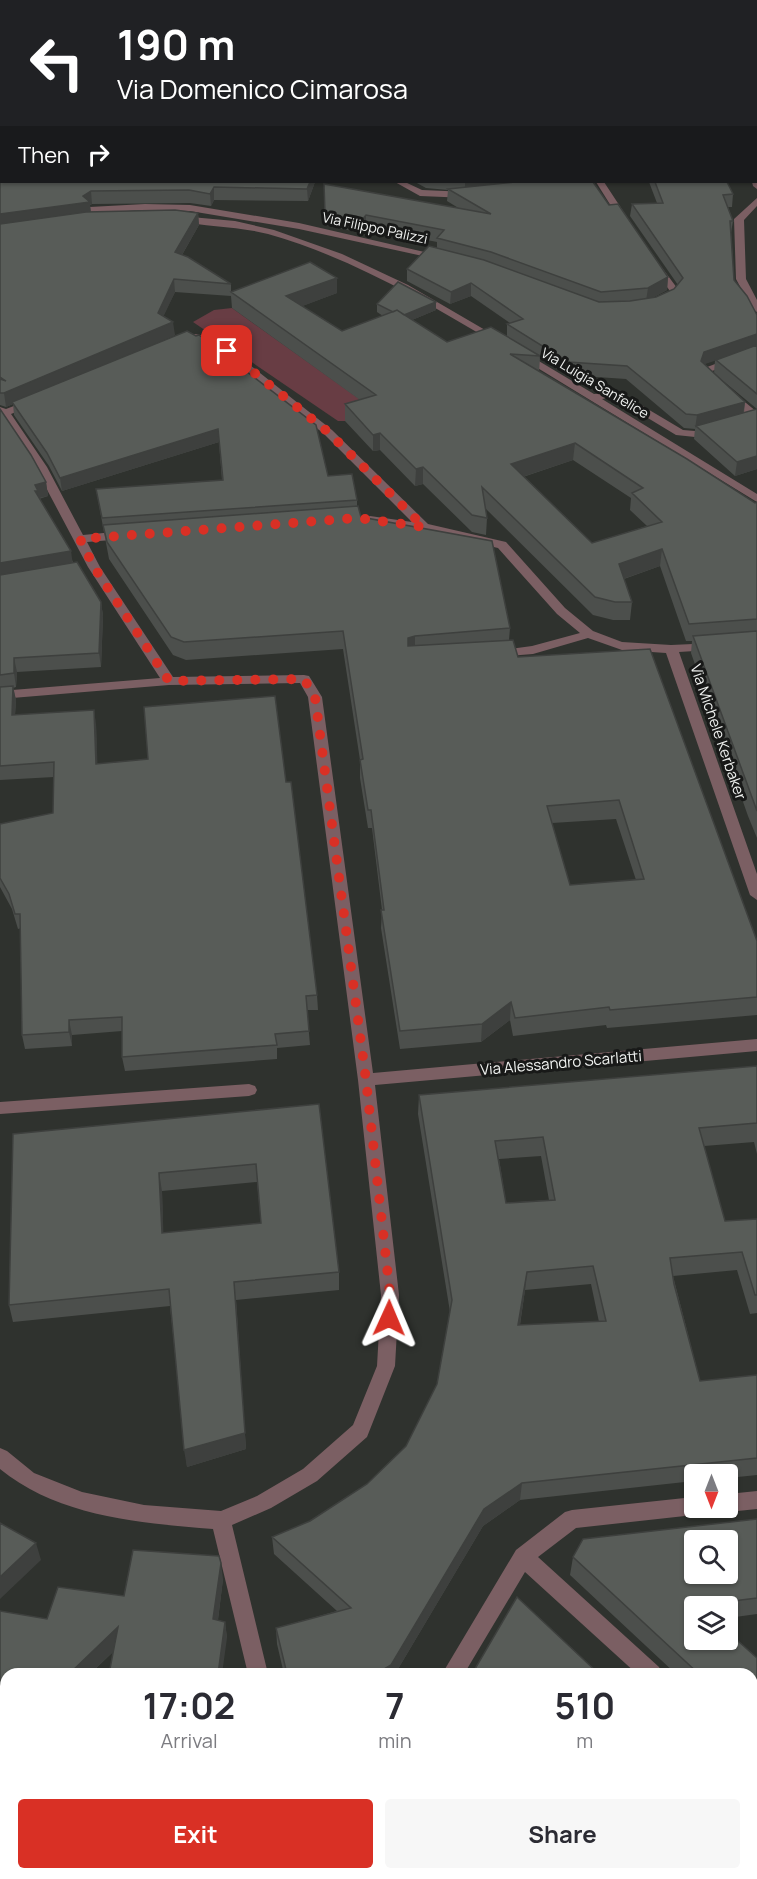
<!DOCTYPE html>
<html lang="en">
<head>
<meta charset="utf-8">
<style>
  body { margin:0; font-family:Manrope,sans-serif; background:#f7f7f7; color:#2b2b33; height:100vh; display:flex; flex-direction:column; font-size:22px; white-space:nowrap }
  * { box-sizing:border-box; margin:0 }
  p { font-size:20px; color:#7c7c81 }
  .icon { flex:none; width:33px; height:33px; fill:none; stroke:currentColor; stroke-width:2; stroke-linecap:round; stroke-linejoin:round }
  .map { position:relative; flex:1; overflow:hidden }
  .sheet { position:absolute; left:0px; top:1668px; width:758px; height:212px; display:flex; flex-direction:column; background:#fff; border-radius:18px 18px 0 0; box-shadow:0 2px 4px #0004 }
  .sheet>* { flex:none }
  .guide { position:absolute; left:0px; top:0px; width:758px; height:183px; box-shadow:0 2px 4px #0004; background:#202124; color:#fff; overflow:hidden }
  .needle { width:39px; rotate:180deg }
  .controls { position:absolute; left:684px; top:1464px; display:grid; gap:12px }
  .controls a { display:grid; place-items:center; width:54px; height:54px; border-radius:6px; background:#fff; box-shadow:0 2px 4px #0004; font-size:30px }
  .pin { position:absolute; display:grid; place-items:center; width:51px; height:51px; color:#fff; margin:-26px; border-radius:12px; box-shadow:0 3px 9px #0006 }
  .me { position:absolute; width:66px; margin:-33px; rotate:1deg; stroke-linejoin:round; filter:drop-shadow(0 0 4px #0008) }
  .turn { display:flex; align-items:center; gap:21px; height:126px; padding:0 18px; font-size:27px }
  .turn .icon { width:78px; height:78px; stroke-width:2.5 }
  .turn b { display:block; font-size:42px; line-height:51px }
  .then { display:flex; align-items:center; height:57px; padding:0 18px; background:#0003; gap:12px; font-size:22px }
  .eta { display:flex; justify-content:space-evenly; align-items:center; height:102px; text-align:center }
  .eta b { font-size:36px; font-weight:700; line-height:42px }
  .button { display:flex; gap:12px; margin-top:auto; padding:12px 18px }
  .button a { flex:1; height:69px; border-radius:6px; background:#d93025; color:#fff; font-size:24px; font-weight:700; line-height:69px; text-align:center }
  .button a+a { background:#f7f7f7; color:#2b2b33 }
  .map>svg:first-child { display:block }
  .green { fill:#683d44 }
  .lines { fill:none; stroke-linecap:round; stroke-linejoin:round }
  .street { fill:#7b5f63; fill-rule:evenodd }
  .secondary { fill:#a5797f; fill-rule:evenodd }
  .wall { fill:#4c4f4c; fill-rule:evenodd }
  .shaded-wall { fill:#3e403e }
  .building { fill:#585c58; stroke:#3e403e; stroke-width:1.5; fill-rule:evenodd }
  .route { stroke:#d93025; stroke-width:10; stroke-dasharray:0 18 }
  .labels { text-anchor:middle; stroke-width:6; stroke-linejoin:round; paint-order:stroke }
  .far-street-label { font-size:14px; fill:#f0f2f0; stroke:#181918 }
  .street-label { font-size:15px; fill:#f0f2f0; stroke:#181918 }
</style>
</head>
<body>
<div class="map">
<svg width="757" height="1879" viewBox="0 0 757 1879">
  <rect width="100%" height="100%" fill="#2f322e"/>
  <path class="green" d="M232,308L365,403L345,421H338L193,322L214,310Z"/>
  <g class="lines">
    <path class="street" d="M756,171L757,172V189L753,186L752,182H756Z
      M395,182H405L422,190L468,192L473,195L468,198L420,196Z
      M596,182H604L629,220L627,222H621Z
      M757,198V206L744,220L746,279L757,300V312L752,309L736,279L734,219Z
      M145,204L190,205L299,223L446,257L441,260L299,229L190,211L145,210L71,214L66,211L71,208Z
      M180,216L235,221L274,230L342,254L408,285L504,341L495,343C423,300 349,257 268,234C236,226 207,227 177,221V217Z
      M657,264L660,265L680,292L662,305L657,302L670,291L652,267Z
      M195,334L216,338L332,430L428,524L506,542L565,608L593,631L622,642L671,645L715,643L717,646L715,649L711,650L679,652L757,874V900L750,895L666,653L622,650L588,638L533,654L494,657L492,654L494,651L532,646L580,633L557,614L498,548L424,531L366,521L364,519L370,516L412,522L324,434L252,375L209,343L184,341L179,338Z
      M757,348V355L712,371L711,374L757,412L754,421L740,425L735,422L745,417L746,414L702,377V369Z
      M522,351L594,394L619,392L683,430L695,431L718,427V431L695,437L676,435L613,397L602,399L757,494V502L518,356L517,354Z
      M32,399L36,400V404L11,414L47,467L83,535L124,531L130,535L124,539L87,542L100,567L173,677L304,675L309,676L322,697L373,1073L757,1039V1051L375,1085L399,1295L395,1366L367,1437L317,1481L271,1508L232,1525L268,1674H248L213,1529C140,1523 59,1517 0,1469V1448L7,1451L34,1473L82,1492L144,1505L221,1511L257,1496L303,1469L353,1425L377,1366L381,1295L358,1080L308,697L300,683L169,685L0,699V691L160,678L88,567L35,467L0,415V407L6,409Z
      M249,1084L255,1086L257,1090L255,1094L249,1096L0,1114V1102Z
      M757,1491V1509L728,1512L721,1509L720,1508H728V1494Z
      M694,1497V1508H703L701,1512L694,1515L576,1528L538,1557L659,1667L662,1674H637L525,1572L464,1674H442L516,1550L565,1512L572,1510Z
      M752,1753L757,1755V1780L752,1778Z
      M294,1874H316L317,1879H295Z
      M491,1874H514L516,1879H493Z"/>
    <path class="secondary" d="M378,0H418L417,2Z"/>
  </g>
  <path class="wall" d="M0,0L2,2V65H0Z
    M0,99L2,103V182H315L308,201L214,200L211,206L190,203L92,204L90,205L91,212L198,213L199,225L182,255L231,284V292L337,278V293L302,306L342,331L383,316L377,312V304L436,310L412,320L447,342L507,336V324L510,323L471,296L450,304L407,281V269L437,248V242L366,228L361,233L325,225L324,184L460,209L447,201L448,190L426,188L415,182H593L609,205L668,277L667,290L652,298L656,297L674,289L678,285L630,216L632,204L657,203L649,182H727L733,194L732,207H728L733,221L731,233L734,280L757,315V469L735,476L694,439L695,429L684,428L626,379L567,375L540,358L539,372L755,503L757,502V838L748,816L691,653L692,641H686L660,566L624,579L632,602L630,620H613L593,615L485,508L487,518L486,535L472,532L423,484L415,486L380,450L373,451L345,421V404L360,400L232,308L231,296L175,292L163,316L175,335L132,353L328,476L357,500V506L361,517L510,628L509,640L518,657L757,941V1015L607,1028L606,1025L513,1036L510,1020L481,1042L400,1049L381,928L382,910L372,828H368L360,778V760L343,649L186,660L173,655L109,559L96,489L222,480L219,442L62,491L49,466L14,415L13,404L6,407L0,405ZM715,360L714,373L704,364ZM716,375L757,409L744,413L745,402ZM573,460L631,498L630,510L647,526L592,543L523,477ZM616,819L636,880L570,885L552,823Z
    M0,409L46,482L48,496L39,499L73,562L101,602L103,616L101,667L17,672L16,687L13,688L16,700L15,715L96,724L97,763L286,782L317,995L318,1010H307L310,1045L277,1048V1059L125,1071L122,1057V1031L72,1035V1046L25,1049L22,1035L21,928L18,929L12,909L0,887V824L53,813L54,777L0,780Z
    M757,1066V1154L754,1142L704,1146L725,1221L757,1219V1313L750,1314L737,1270L673,1276L700,1381L757,1375V1475L728,1478V1474H694V1481L520,1500L483,1526L395,1674H284L277,1644L276,1628L337,1611L274,1554L272,1537L310,1521L367,1484L406,1446L437,1384L450,1312L418,1114L419,1095ZM541,1156L549,1200L506,1203L499,1159ZM591,1284L599,1322L520,1325L525,1290Z
    M319,1104L339,1272V1290L236,1300L246,1449L187,1467L170,1306L13,1322L9,1305L13,1134ZM257,1182L261,1223L163,1233L162,1191Z
    M757,1519V1614L728,1618V1606H694L757,1658V1749L752,1744V1674H676L570,1575L573,1557Z
    M223,1579L218,1620L225,1622L227,1638L113,1652L90,1674H6V1715L0,1714V1611L47,1619L124,1596Z
    M0,1803L6,1874H40L35,1879H0Z
    M527,1874H625L628,1879H530Z
    M688,1874H752L757,1879H694Z"/>
  <path class="shaded-wall" d="M703,0H715L713,2H702Z
    M310,182H315L308,201L307,189Z
    M465,182H526L465,191Z
    M214,187V200L211,206L210,194Z
    M91,191L92,204L90,205L91,214L0,226V214L83,196Z
    M198,213L199,225L176,265L175,252Z
    M366,215V228L361,233V221Z
    M668,277L667,290L646,301L648,288Z
    M337,278V293L287,312L286,296Z
    M174,279L175,292L159,326L158,313Z
    M471,283V296L450,304L451,292Z
    M436,302V310L400,325V316Z
    M173,322L175,335L6,407L4,393Z
    M757,334V347L702,365L701,361L704,352Z
    M745,402L743,415L696,426L695,429L697,415Z
    M218,429L219,442L62,491L60,478Z
    M380,433V450L373,451V435Z
    M575,443L573,460L510,481L511,464Z
    M757,456V469L735,476L737,462Z
    M423,467V484L415,486L416,469Z
    M46,482L48,496L39,498L35,491V485Z
    M662,549L660,566L617,581L619,564Z
    M71,551L73,565L0,578V563Z
    M101,602L103,616L101,667L99,653Z
    M415,636V654L408,656V638Z
    M14,658L17,672L16,687L14,673Z
    M13,686L16,700L14,729L12,715Z
    M94,710L96,724L98,778L96,764Z
    M511,1002L510,1020L481,1042L482,1024Z
    M69,1020L72,1035V1046L69,1032Z
    M159,1173L162,1191L164,1251L162,1233Z
    M527,1272L525,1290L517,1343L518,1325Z
    M234,1282L246,1449L187,1467L184,1450Z
    M522,1483L520,1500L483,1526L395,1674H379V1672L484,1509Z
    M36,1543L41,1560L0,1599V1577Z
    M221,1563L223,1579L216,1635L213,1619Z
    M225,1622L227,1638L222,1674H218Z
    M118,1627L122,1643L90,1674H69Z
    M23,1874H40L35,1879H17Z
    M257,1874H272L267,1879H251Z"/>
  <path class="building" d="M0,0H270L278,2H2V16H0Z
    M546,0H703L702,2H540Z
    M0,23H2V53H0Z
    M0,99L2,103V127H0Z
    M0,136H2V182H310L307,189L214,187L210,194L189,190L91,191L83,196L90,202L0,214Z
    M515,182H593L609,205L618,204L668,277L648,288L601,292L491,252L437,238L444,230L366,215L361,221L325,213L324,184L491,214L448,189Z
    M655,182H727L733,194L723,195L733,221H730L734,280L747,296L757,315V334L704,352L701,361L745,402L697,415L686,414L627,366L568,362L507,324L523,319L471,283L451,292L407,269L429,246L484,260L599,302L630,301L656,297L674,289L683,278L632,204L663,203Z
    M175,210L198,213L175,252L188,257L231,284L174,279L158,313L173,322L4,393H0V379L6,381L0,377V224L86,212Z
    M310,262L337,278L286,296L342,331L397,310L447,342L491,327L540,356L510,354L687,459L755,503L757,502V619L689,624L662,549L619,564L632,602H615L595,597L482,487L487,518L472,515L423,467L416,469L380,433L373,435L345,404L376,395L231,292ZM575,443L643,488L632,493L662,522L592,543L511,464Z
    M398,282L436,302L404,315L397,310L393,312L377,304Z
    M187,331L196,336L199,335L316,425L328,476L352,474L357,500L102,518L96,489L223,480L218,429L60,478L47,453L12,402Z
    M757,345V394L716,360Z
    M0,409L31,455L46,482L35,485L38,491H35L71,551L0,563Z
    M757,409V456L737,462L696,426Z
    M358,506L361,517L492,541L510,628L415,636L408,638V646L513,640L518,657L650,649L757,941V997L610,1010L609,1007L515,1018L511,1002L482,1024L400,1031L381,910H384L371,810H368L360,760L363,759L343,631L184,642L171,637L107,542L103,525ZM619,800L644,879L570,885L547,806Z
    M77,562L101,602L99,653L14,658V673L0,675V575Z
    M757,631V811L693,636Z
    M13,686L12,715L94,710L96,764L148,759L144,707L275,696L286,782H291L317,995L306,996L309,1031L275,1034L277,1045L122,1057V1017L69,1020V1032L22,1035L20,914H15L9,894L0,878V824L53,813L54,762L0,766V687Z
    M757,1066V1123L699,1128L725,1221L757,1219V1295H755L742,1252L670,1258L674,1284L700,1381L757,1375V1458L522,1483L484,1509L391,1665L379,1672L380,1674H287L276,1628L351,1608L272,1537L310,1521L367,1484L406,1446L437,1384L452,1300L419,1095ZM543,1137L555,1200L506,1203L495,1141ZM593,1266L606,1321L518,1325L527,1272Z
    M319,1104L339,1272L234,1282L245,1433L184,1450L169,1289L9,1305L13,1134ZM256,1164L261,1223L162,1233L159,1173Z
    M757,1519V1598L694,1606V1640H728V1632L757,1658V1727L752,1722V1674H699L573,1557L583,1539ZM694,1540H728V1574H694Z
    M0,1523L36,1543L0,1577Z
    M133,1550L219,1556L221,1563L213,1619L225,1622L218,1674H109L118,1627L69,1674H6V1701L0,1700V1611L47,1619L58,1587L124,1596Z
    M517,1597L599,1674H472Z
    M6,1802V1874H23L17,1879H13L0,1871V1803Z
    M752,1818L757,1823V1879H713L707,1874H752Z
    M143,1874H257L251,1879H139Z
    M366,1874H475L477,1879H363Z
    M538,1874H625L628,1879H541Z"/>
  <g class="lines">
    <path class="route" d="M227,351L328,432L424,527L358,518L80,539L94,567L169,681L304,679L315,697L366,1080L390,1294L389,1318"/>
  </g>
  <g class="labels">
    <g class="far-street-label">
      <text transform="translate(375 228) rotate(12)" y="5">Via Filippo Palizzi</text>
      <text transform="translate(595 383) rotate(31)" y="5">Via Luigia Sanfelice</text>
    </g>
    <g class="street-label">
      <text transform="translate(718 732) rotate(71)" y="5">Via Michele Kerbaker</text>
      <text transform="translate(561 1063) rotate(-5)" y="5">Via Alessandro Scarlatti</text>
    </g>
  </g>
</svg>
<div class="controls">
<a><svg class="needle" viewBox="-14 -14 28 28"><path d="M0-13l5 13h-10z" fill="#e53935"/><path d="M0 13l5-13h-10z" fill="#7c7c81"/></svg></a>
<a><svg class="icon" aria-label="search" viewBox="0 0 24 24"><circle cx="10" cy="10" r="6"/><path d="M15 15l6 6"/></svg></a>
<a><svg class="icon" aria-label="layers" viewBox="0 0 24 24"><path d="M12 4l9 5-9 5-9-5zM3 14l9 5 9-5"/></svg></a>
</div>
<div class="pin" style="left:227px;top:351px;background:#d93025"><svg class="icon" aria-label="arrive" viewBox="0 0 24 24"><path d="M6 21V4h12l-3 4 3 4H6"/></svg></div>
<svg class="me" style="left:389px;top:1318px" viewBox="-20 -20 40 40"><path d="M0-17L14 15 0 8-14 15z" fill="#d93025" stroke="#fff" stroke-width="4"/></svg>
<div class="guide">
<div class="turn"><svg class="icon" aria-label="left" viewBox="0 0 24 24"><path d="M17 20v-9H6M10 6l-5 5 5 5"/></svg><div><b>190 m</b>Via Domenico Cimarosa</div></div>
<div class="then">Then<svg class="icon" aria-label="right" viewBox="0 0 24 24"><path d="M7 20v-9h11M14 6l5 5-5 5"/></svg></div>
</div>
<section class="sheet">
<div class="eta">
<div><b>17:02</b><p>Arrival</p></div>
<div><b>7</b><p>min</p></div>
<div><b>510</b><p>m</p></div>
</div>
<div class="button"><a>Exit</a><a>Share</a></div>
</section>
</div>
</body>
</html>
